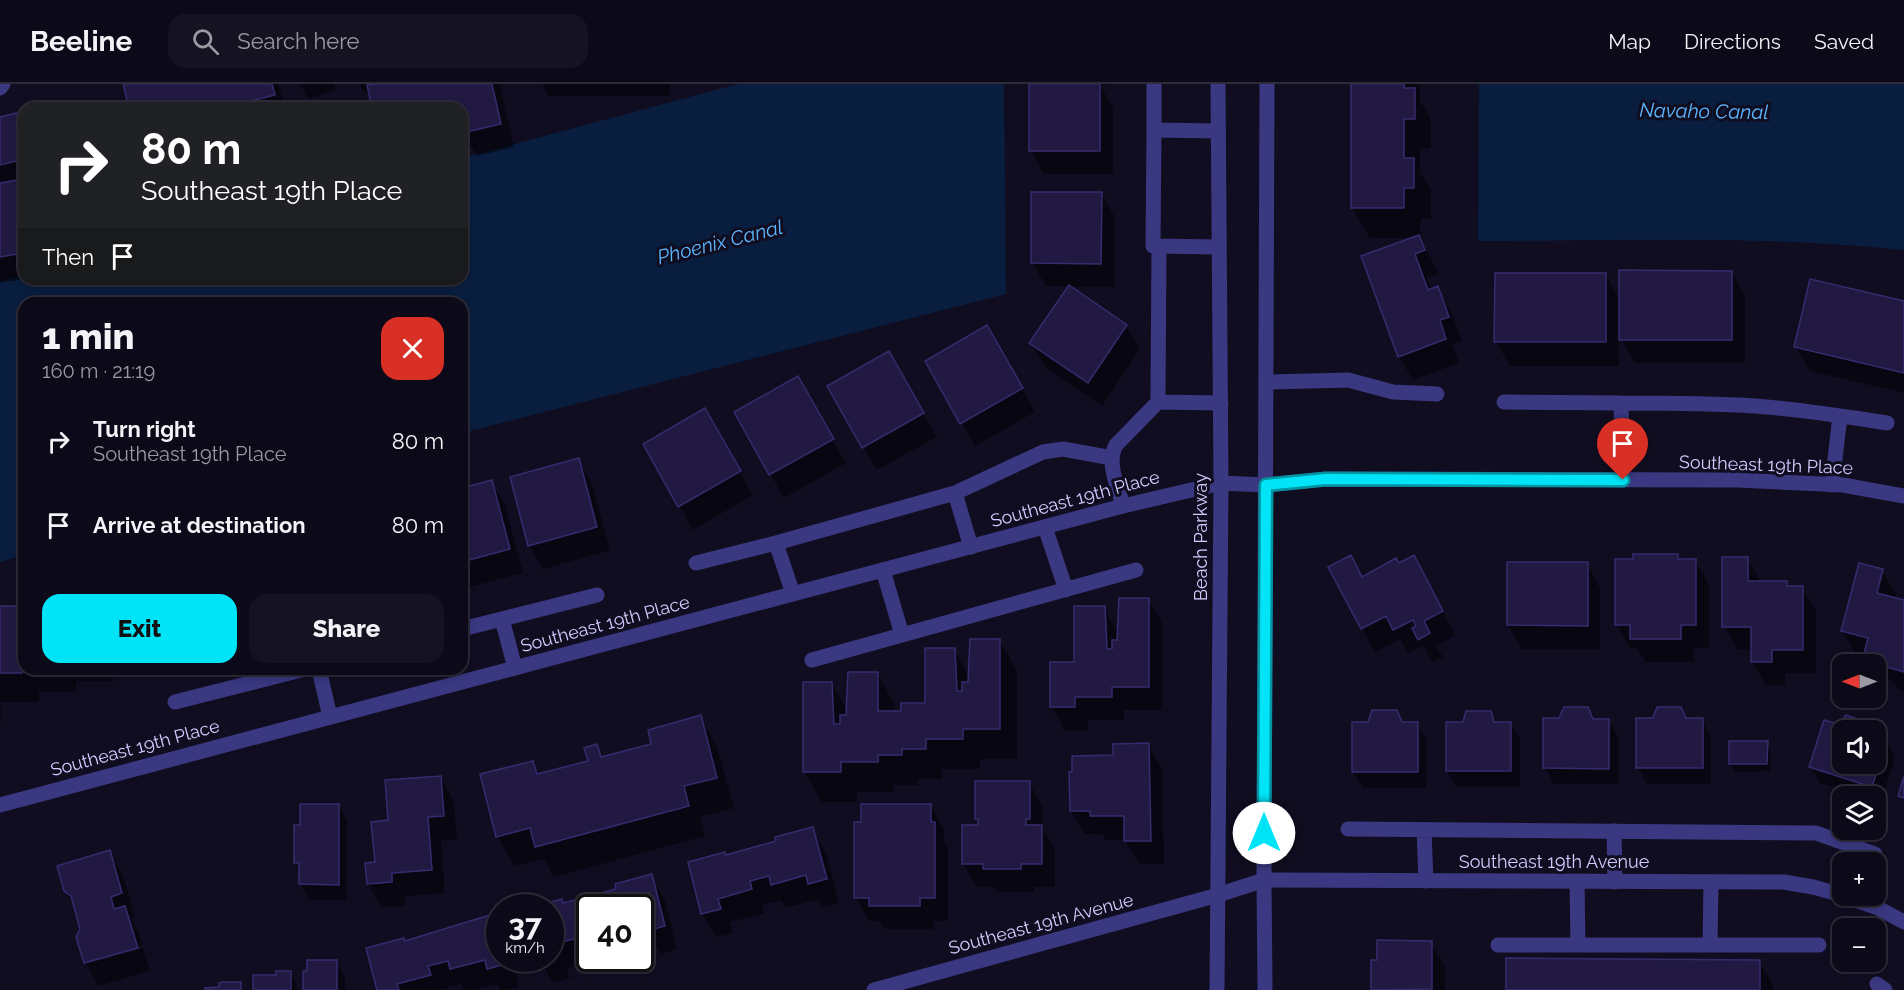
<!DOCTYPE html>
<html lang="en">
<head>
<meta charset="utf-8">
<style>
  body { margin:0; font-family:Raleway,sans-serif; background:#151322; color:#f1f3f6; height:100vh; display:flex; flex-direction:column; font-size:22px; white-space:nowrap }
  * { box-sizing:border-box; margin:0 }
  p { font-size:20px; color:#9a9aa2 }
  .icon { flex:none; width:33px; height:33px; fill:none; stroke:currentColor; stroke-width:2; stroke-linecap:round; stroke-linejoin:round }
  .map { position:relative; flex:1; overflow:hidden }
  .drawer { position:absolute; left:18px; top:213px; width:450px; height:378px; display:flex; flex-direction:column; background:#0c0a19; border-radius:18px; box-shadow:0 3px 9px #0003,0 0 0 2px #2c2b38 }
  .drawer>* { flex:none }
  .guide { position:absolute; left:18px; top:18px; width:450px; height:183px; border-radius:18px; box-shadow:0 3px 9px #0003,0 0 0 2px #2c2b38; background:#202124; color:#fff; overflow:hidden }
  .needle { width:39px; rotate:270deg }
  .controls { position:absolute; left:1832px; top:570px; display:grid; gap:12px }
  .controls a { display:grid; place-items:center; width:54px; height:54px; border-radius:12px; background:#0c0a19; box-shadow:0 3px 9px #0003,0 0 0 2px #2c2b38; font-size:30px }
  .speed { position:absolute; left:486px; top:810px; display:flex; gap:12px; font-size:30px; font-weight:700; text-align:center }
  .speed>* { display:grid; place-content:center; width:78px; height:78px; border-radius:50%; background:#0c0a19; box-shadow:0 3px 9px #0003,0 0 0 2px #2c2b38; line-height:1 }
  .speed small { font-size:15px; font-weight:400 }
  .speed .limit { border:3px solid #111; border-radius:9px; background:#fff; color:#111 }
  .pin { position:absolute; display:grid; place-items:center; width:51px; height:51px; color:#fff; margin:-62px -26px; border-radius:50% 50% 50% 0; rotate:-45deg; box-shadow:0 0 6px #0007 }
  .pin .icon { rotate:45deg }
  .me { position:absolute; width:66px; margin:-33px; rotate:0deg; stroke-linejoin:round; filter:drop-shadow(0 0 4px #0008) }
  .turn { display:flex; align-items:center; gap:21px; height:126px; padding:0 24px; font-size:27px }
  .turn .icon { width:78px; height:78px; stroke-width:2.5 }
  .turn b { display:block; font-size:42px; line-height:51px }
  .then { display:flex; align-items:center; height:57px; padding:0 24px; background:#0003; gap:12px; font-size:22px }
  .round { display:grid; place-items:center; flex:none; width:63px; height:63px; border-radius:18px; background:#151322 }
  .head { display:flex; align-items:center; justify-content:space-between; height:102px; padding:0 24px }
  h1 { font-size:36px; font-weight:800; line-height:45px }
  .primary-button { display:flex; gap:12px; margin-top:auto; padding:12px 24px }
  .primary-button a { flex:1; height:69px; border-radius:18px; background:#01e3f7; color:#111; font-size:24px; font-weight:800; line-height:69px; text-align:center }
  .primary-button a+a { background:#151322; color:#f1f3f6 }
  ul { padding:0; list-style:none }
  li { display:flex; align-items:center; gap:18px; height:84px; padding:0 24px }
  li div { flex:1 }
  li b { display:block; font-size:22px }
  li em { font-style:normal }
  header { display:flex; align-items:center; gap:36px; box-sizing:border-box; height:84px; padding:0 30px; background:#0c0a19; border-bottom:2px solid #2c2b38 }
  header strong { font-size:28px }
  nav { display:flex; gap:33px; margin-inline-start:auto; font-size:21px }
  .search { width:420px; height:54px; background:#151322; display:flex; align-items:center; gap:15px; box-sizing:border-box; padding:0 21px; border-radius:18px; color:#9a9aa2; font-size:22px }
  .map>svg:first-child { display:block }
  .water { fill:#091d3e }
  .shadow { fill:#0007 }
  .building { fill:#211942; stroke:#372b6e; stroke-width:1.5 }
  .lines { fill:none; stroke-linecap:round; stroke-linejoin:round }
  .service { stroke:#3a3880; stroke-width:15 }
  .minor { stroke:#3a3880; stroke-width:15 }
  .tertiary { stroke:#3a3880; stroke-width:15 }
  .route-casing { stroke:#0194a1; stroke-width:15 }
  .route { stroke:#01e3f7; stroke-width:10 }
  .labels { text-anchor:middle; stroke-width:6; stroke-linejoin:round; paint-order:stroke }
  .street-label { font-size:18px; fill:#d2cdff; stroke:#100d21 }
  .water-label { font-size:20px; font-style:italic; fill:#5cb6fe; stroke:#100d21 }
</style>
</head>
<body>
<header>
<strong>Beeline</strong>
<div class="search"><svg class="icon" aria-label="search" viewBox="0 0 24 24"><circle cx="10" cy="10" r="6"/><path d="M15 15l6 6"/></svg>Search here</div>
<nav><a>Map</a><a>Directions</a><a>Saved</a></nav>
</header>
<div class="map">
<svg width="1904" height="906" viewBox="0 0 1904 906">
  <rect width="100%" height="100%" fill="#100d21"/>
  <path class="water" d="M738,0H1004L1006,210L462,349V219H24V471L0,478V197L24,191V195H462V74Z
    M1479,0H1904V166C1765,151 1619,157 1478,157Z"/>
  <path class="shadow" d="M129,0H279L285,24H131Z
    M300,0H334L336,6L308,15Z
    M359,0H500L514,63L477,72L472,63L462,65V24H374L371,8L365,9Z
    M542,0H670V12H549Z
    M1043,0H1114L1100,1L1113,24V90H1044L1031,66Z
    M1352,0H1420V17L1431,35V64H1420V88L1431,105V134H1421L1419,154L1432,176L1438,190L1427,194L1432,207L1437,204L1451,228L1462,257L1452,260L1459,279L1413,296L1399,273L1363,173L1415,154H1370L1352,124Z
    M24,28V195L0,199V35Z
    M1101,110L1115,133L1114,203L1046,202L1032,179Z
    M1731,188L1745,212V279H1635L1619,252V282H1510L1496,258V190H1605L1621,217Z
    M1904,219V309L1810,287L1796,263Z
    M1126,242L1140,265L1102,322L1045,283L1031,259Z
    M987,243L1035,328L975,362L927,277Z
    M888,269L937,353L877,386L829,303Z
    M797,294L846,379L784,414L736,329Z
    M705,326L753,411L693,446L645,360Z
    M579,376L592,400L610,466L543,485L529,461Z
    M491,398L505,421L523,489L462,505V406Z
    M1677,471L1681,477H1695L1709,500V564H1694V578H1645L1637,564H1630L1617,541L1634,476Z
    M1747,474L1761,498H1786L1789,504H1802L1816,527V589H1785V601H1766L1752,578V566H1738L1724,542Z
    M1508,480H1587L1600,504V565H1522L1508,541Z
    M1399,481L1427,497L1455,551L1436,562L1443,573L1433,579L1423,561L1408,569L1400,555L1375,568L1330,484L1362,494Z
    M1882,487L1896,510L1895,515L1904,518V607L1898,605L1893,597L1879,593L1875,586V580H1872L1867,573L1856,570L1842,547Z
    M23,513L24,585H151V587H113V597H76V608H39V618H1L0,645V523H23Z
    M1148,515L1162,539V626H1124V636H1088V647H1065L1052,623V580H1076L1104,524L1119,551Z
    M999,556L1017,586V675H980V685H942V695H918V701H894V708H857V718H822L804,687L831,599L848,627L877,589L894,619V628H903L927,621L954,566L970,593Z
    M1587,625L1594,636H1608L1618,652V700H1554L1545,684L1560,636Z
    M1396,628L1403,639H1417L1426,655V704H1363L1353,688L1370,639Z
    M1490,628L1497,639H1510L1520,655V703H1457L1447,687L1464,639Z
    M700,633L717,663L734,724L700,733L705,752L554,793L544,775L515,782L497,752L532,679L539,691L589,678L596,662L603,674L653,661Z
    M1686,636H1702L1711,652V700H1647L1638,684Z
    M1869,640L1873,646H1842V680H1875V650L1877,654L1886,656L1895,672L1881,718L1875,717V712H1862L1820,699L1811,683L1839,642Z
    M1767,658L1771,666L1770,687L1735,688L1730,680Z
    M1148,661L1162,684L1164,780H1139L1125,756H1105L1102,750H1085L1071,727L1114,673Z
    M440,693L454,717L457,755L441,757L445,809L405,812V822L382,823L368,800L376,780Z
    M1029,699L1043,723V745L1055,766V803H1034V808H998L995,803H977L963,780L979,742L977,735Z
    M338,721L347,737V816H310L301,800V788L295,778L301,743Z
    M930,721L944,745V757L948,764V837H933V845H884L879,837H869L856,813Z
    M812,745L826,769L839,819L823,823L818,815L786,824L781,816L762,821L765,829L730,838L733,849L716,853L703,830L689,779L726,773L778,758Z
    M109,768L123,791L135,833L131,834L138,847L142,861L89,876V879L143,864L150,887L99,902L85,878L82,845L76,825L65,806Z
    M651,792L665,816L677,865L661,870L655,861L640,864V824H590V874L602,875L567,884L570,894L553,899L539,874H550V824L618,806Z
    M492,832L500,845V874H511L519,904L501,906L497,900L473,906H464L461,900L441,906H378L404,858Z
    M1431,859L1445,883V906H1373V878Z
    M1759,877L1773,901V906H1507Z
    M336,878L345,894L346,906H304Z
    M290,888L299,906H255L278,892Z"/>
  <path class="building" d="M123,0H272L275,11L223,24H129Z
    M372,0H492L501,40L462,49V24H372L367,1Z
    M1029,0H1100V67H1029Z
    M1351,0H1404V4H1415V35H1404V74H1414V104H1404V124H1351Z
    M24,27V75L0,81V33Z
    M24,95V169L0,173V99Z
    M1031,108H1102L1101,180L1031,179Z
    M1419,151L1425,166L1415,170L1428,206L1438,202L1449,233L1440,236L1446,255L1398,273L1361,172Z
    M1619,186L1732,187V256H1619Z
    M1495,189H1606V258H1494Z
    M1810,195L1904,217V289L1794,263Z
    M1069,201L1127,241L1088,299L1029,259Z
    M987,241L1023,304L960,340L925,277Z
    M889,267L924,329L862,364L827,302Z
    M798,292L834,355L769,391L734,328Z
    M705,324L741,387L678,423L643,360Z
    M579,374L597,443L528,462L510,393Z
    M492,396L510,465L462,478V404Z
    M1633,470H1678V475H1696V541H1681V555H1630V541H1615V475H1633Z
    M1351,471L1362,493L1396,474L1399,479L1414,471L1443,527L1424,537L1430,549L1418,556L1412,544L1416,542L1413,536L1393,546L1386,532L1361,545L1328,483Z
    M1722,473H1748V497H1787V502H1803V566H1772V578H1751V543H1722Z
    M1507,478H1588V542L1507,541Z
    M1859,479L1883,485L1877,509L1904,516V588L1883,582L1885,575L1864,570L1868,554L1841,547Z
    M21,512H24L22,589H0V522H21Z
    M1119,514H1149V603H1112V613H1075V623H1050V578H1074V522H1105L1107,565H1112V556H1117Z
    M970,555H1000V645H963V655H926V665H902V671H878V678H841V688H803V598H832L834,640H840V631H846L848,588H878V627H901V619H925V564H955L957,607H962V598H968Z
    M1564,623H1588L1593,635H1609V685L1543,684V634H1559Z
    M1657,623H1681L1686,634H1703V684H1636V634H1653Z
    M1372,626H1397L1402,638H1418V688H1352V638H1368Z
    M1466,627H1491L1494,638H1511V687H1446V638H1463Z
    M701,631L717,694L684,702L689,722L535,763L530,744L496,753L480,690L533,677L537,690L588,677L584,664L597,660L601,673L651,660L648,646Z
    M1846,631L1870,639L1871,646H1842V680H1875V652L1887,655L1872,703L1809,683L1824,636L1838,640Z
    M1729,657H1768L1767,680H1729Z
    M1149,659L1151,757H1124V732H1090V727H1070L1069,688H1072V672L1113,671V660Z
    M441,692L444,732L428,733L432,786L392,789V798L367,800L365,779L375,778L371,738L388,736L385,696Z
    M1904,692V714L1898,712Z
    M975,697H1030V735H1026V741H1042V780H1021V785H983V780H962V741H978V735H975Z
    M300,720H339V801L299,800V779H294V741H300Z
    M861,720H931V738H935V814H920V822H869V814H854V738H861Z
    M813,743L827,795L808,800L806,791L771,801L769,792L750,797L752,805L718,815L721,825L701,830L688,778L725,768L726,771L776,757L775,753Z
    M110,766L122,809L111,813L114,825L125,822L138,864L84,879L76,853L80,845L71,812L64,807L57,782Z
    M652,790L665,842L646,847L643,837L640,838V824H590V842L588,843L590,851L554,860L557,871L550,872V824H530L562,815L563,819L616,805L615,800Z
    M493,830L500,855V874H505L506,880L487,885L485,876L450,885L448,877L428,882L431,891L397,900L399,906H377L366,864L404,854L405,857Z
    M1377,856L1432,857V905L1371,906V876H1377Z
    M1506,874L1760,876V906H1506Z
    M307,876H337V906H303V887H307Z
    M276,887H291V906H253V891H276Z
    M222,898H241V906H205V904L219,903V899Z"/>
  <g class="lines">
    <path class="service" d="M1154,0V46L1218,47
      M0,4L3,0
      M1154,46L1153,162L1219,163
      M1159,162L1158,318L1221,319
      M1266,298L1348,296L1393,308L1437,310
      M1504,318L1621,319L1623,396
      M1621,319C1666,319 1710,319 1755,322C1799,325 1843,332 1887,339
      M1832,401L1840,332
      M1123,422C1118,403 1106,379 1116,361L1158,318
      M1045,443L1066,506
      M971,463L955,409L1043,368L1063,365L1112,374
      M696,479L776,459
      M883,486L902,551
      M793,510L776,459L955,409
      M502,535L515,584
      M462,545L597,511
      M812,576L1136,486
      M319,585L330,633
      M175,618L305,585
      M1348,745L1816,749L1875,770L1872,778
      M1424,746L1426,797
      M1614,747L1615,798
      M1577,798L1578,861
      M1498,861H1819
      M1710,861L1711,798
      M1877,900L1885,906"/>
    <path class="minor" d="M1266,401L1326,395L1737,396L1843,401L1904,412
      M0,721L1123,422L1221,399
      M1264,796L1784,798L1813,803L1842,811
      M1844,812L1878,824L1904,838
      M874,906L1218,811"/>
    <path class="tertiary" d="M1221,399L1266,401
      M1218,811L1264,796
      M1217,906L1221,399L1218,0
      M1265,906L1264,796L1267,0"/>
  </g>
  <g class="lines">
    <defs>
      <path id="route" d="M1264,749L1266,401L1326,395L1623,396"/>
    </defs>
    <use href="#route" class="route-casing"/>
    <use href="#route" class="route"/>
  </g>
  <g class="labels">
    <g class="street-label">
      <text transform="translate(1766 381) rotate(2)" y="6">Southeast 19th Place</text>
      <text transform="translate(1075 415) rotate(-15)" y="6">Southeast 19th Place</text>
      <text transform="translate(1201 453) rotate(-90)" y="6">Beach Parkway</text>
      <text transform="translate(605 540) rotate(-15)" y="6">Southeast 19th Place</text>
      <text transform="translate(135 664) rotate(-15)" y="6">Southeast 19th Place</text>
      <text x="1554" y="784">Southeast 19th Avenue</text>
      <text transform="translate(1041 840) rotate(-15)" y="6">Southeast 19th Avenue</text>
    </g>
    <g class="water-label">
      <text transform="translate(1704 27) rotate(1)" y="7">Navaho Canal</text>
      <text transform="translate(720 158) rotate(-14)" y="7">Phoenix Canal</text>
    </g>
  </g>
</svg>
<div class="controls">
<a><svg class="needle" viewBox="-14 -14 28 28"><path d="M0-13l5 13h-10z" fill="#e53935"/><path d="M0 13l5-13h-10z" fill="#9a9aa2"/></svg></a>
<a><svg class="icon" aria-label="sound" viewBox="0 0 24 24"><path d="M4 9h4l5-4v14l-5-4H4zM17 9q2 3 0 6"/></svg></a>
<a><svg class="icon" aria-label="layers" viewBox="0 0 24 24"><path d="M12 4l9 5-9 5-9-5zM3 14l9 5 9-5"/></svg></a>
<a>+</a>
<a>−</a>
</div>
<div class="speed"><div>37<small>km/h</small></div><div class="limit">40</div></div>
<div class="pin" style="left:1623px;top:396px;background:#d93025"><svg class="icon" aria-label="arrive" viewBox="0 0 24 24"><path d="M6 21V4h12l-3 4 3 4H6"/></svg></div>
<svg class="me" style="left:1264px;top:749px" viewBox="-20 -20 40 40"><circle r="19" fill="#fff"/><path d="M0-13L10 11 0 6-10 11z" fill="#01e3f7"/></svg>
<div class="guide">
<div class="turn"><svg class="icon" aria-label="right" viewBox="0 0 24 24"><path d="M7 20v-9h11M14 6l5 5-5 5"/></svg><div><b>80 m</b>Southeast 19th Place</div></div>
<div class="then">Then<svg class="icon" aria-label="arrive" viewBox="0 0 24 24"><path d="M6 21V4h12l-3 4 3 4H6"/></svg></div>
</div>
<section class="drawer">
<div class="head"><div><h1>1 min</h1><p>160 m · 21:19</p></div><a class="round" style="background:#d93025;color:#fff"><svg class="icon" aria-label="close" viewBox="0 0 24 24"><path d="M6 6l12 12M18 6L6 18"/></svg></a></div>
<ul>
<li><svg class="icon" aria-label="right" viewBox="0 0 24 24"><path d="M7 20v-9h11M14 6l5 5-5 5"/></svg><div><b>Turn right</b><p>Southeast 19th Place</p></div><em>80 m</em></li>
<li><svg class="icon" aria-label="arrive" viewBox="0 0 24 24"><path d="M6 21V4h12l-3 4 3 4H6"/></svg><div><b>Arrive at destination</b></div><em>80 m</em></li>
</ul>
<div class="primary-button"><a>Exit</a><a>Share</a></div>
</section>
</div>
</body>
</html>
